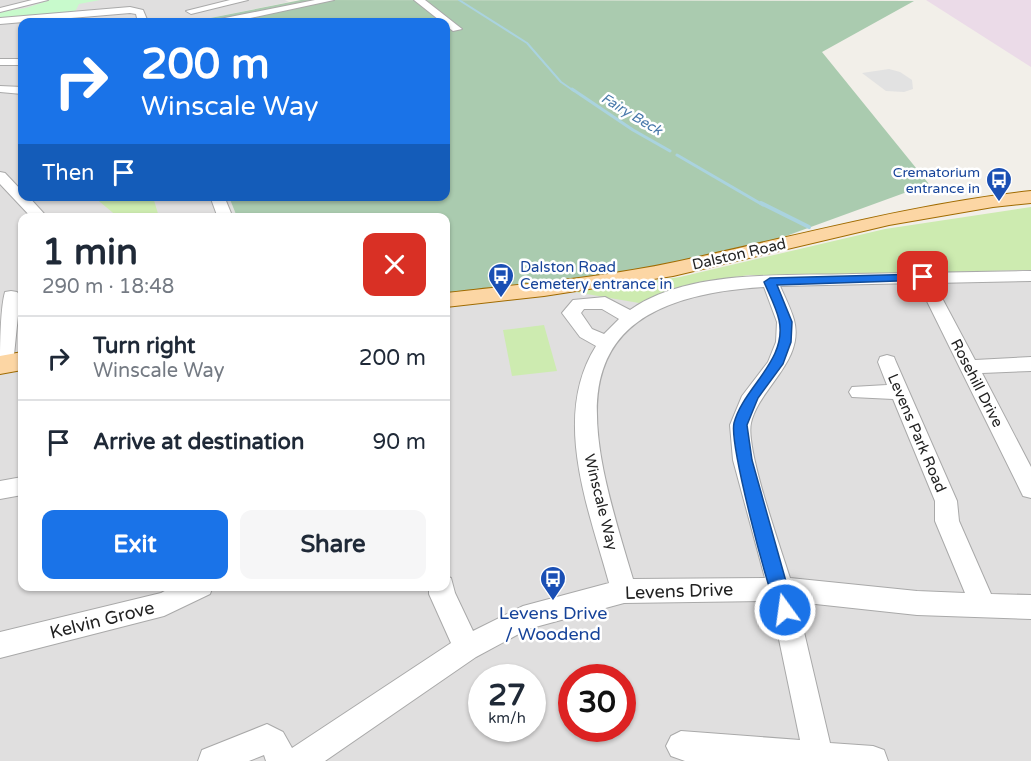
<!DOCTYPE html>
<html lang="en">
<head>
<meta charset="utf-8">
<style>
  body { margin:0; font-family:"Varela Round",sans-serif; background:#f6f6f7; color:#1f2937; height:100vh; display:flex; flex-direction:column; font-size:22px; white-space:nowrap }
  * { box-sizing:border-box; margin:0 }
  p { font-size:20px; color:#747a83 }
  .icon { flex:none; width:33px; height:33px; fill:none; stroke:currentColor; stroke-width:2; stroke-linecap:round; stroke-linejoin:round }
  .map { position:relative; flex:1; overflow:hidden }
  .side { position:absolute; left:18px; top:213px; width:432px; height:378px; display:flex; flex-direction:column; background:#fff; border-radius:12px; box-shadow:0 2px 4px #0004 }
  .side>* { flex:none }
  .top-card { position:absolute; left:18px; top:18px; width:432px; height:183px; border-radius:12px; box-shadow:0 2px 4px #0004; background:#1a73e8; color:#fff; overflow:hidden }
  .speed { position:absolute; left:468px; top:664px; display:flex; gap:12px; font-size:30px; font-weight:700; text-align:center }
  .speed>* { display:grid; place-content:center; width:78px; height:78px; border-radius:50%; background:#fff; box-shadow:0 2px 4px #0004; line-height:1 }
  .speed small { font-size:15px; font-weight:400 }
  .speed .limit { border:9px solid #d22; background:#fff; color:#111 }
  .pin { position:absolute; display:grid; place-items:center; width:51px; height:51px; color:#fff; margin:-26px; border-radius:12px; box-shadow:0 3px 9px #0006 }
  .me { position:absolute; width:66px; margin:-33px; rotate:346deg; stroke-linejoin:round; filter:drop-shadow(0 0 4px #0008) }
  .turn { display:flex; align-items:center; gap:21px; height:126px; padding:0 24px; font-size:27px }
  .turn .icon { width:78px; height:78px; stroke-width:2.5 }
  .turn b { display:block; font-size:42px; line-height:51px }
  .then { display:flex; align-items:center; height:57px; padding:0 24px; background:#0003; gap:12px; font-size:22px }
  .round { display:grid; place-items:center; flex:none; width:63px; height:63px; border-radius:12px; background:#f6f6f7 }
  .overview { display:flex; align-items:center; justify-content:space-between; height:102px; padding:0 24px }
  h1 { font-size:36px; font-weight:800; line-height:45px }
  .button { display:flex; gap:12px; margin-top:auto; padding:12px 24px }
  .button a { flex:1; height:69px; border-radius:12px; background:#1a73e8; color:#fff; font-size:24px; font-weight:800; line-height:69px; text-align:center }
  .button a+a { background:#f6f6f7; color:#1f2937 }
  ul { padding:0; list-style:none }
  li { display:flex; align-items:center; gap:18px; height:84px; padding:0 24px; border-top:2px solid #e0e1e3 }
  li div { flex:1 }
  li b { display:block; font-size:22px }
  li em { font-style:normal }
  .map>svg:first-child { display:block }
  .residential { fill:#e0dfdf; fill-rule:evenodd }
  .industrial { fill:#ebdbe8 }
  .grass { fill:#cdebb0 }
  .cemetery { fill:#aacbaf }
  .park { fill:#c8facc }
  .parking { fill:#e2e2e2 }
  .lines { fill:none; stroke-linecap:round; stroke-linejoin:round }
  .stream-far2 { stroke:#aad3df; stroke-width:2 }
  .stream-far1 { stroke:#aad3df; stroke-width:3 }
  .stream { stroke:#aad3df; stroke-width:4 }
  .minor-casing { stroke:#a9a9a9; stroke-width:2 }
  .major-casing { stroke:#a06b00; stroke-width:2 }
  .minor { fill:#fff; fill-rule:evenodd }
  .major { fill:#fcd6a4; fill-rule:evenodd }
  .route { fill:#1a73e8; stroke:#114b97; stroke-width:1.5 }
  .labels { text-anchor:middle; stroke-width:5; stroke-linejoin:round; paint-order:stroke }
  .far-water-label { font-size:14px; font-style:italic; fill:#4a7aab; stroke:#fff }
  .far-transit-label { font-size:14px; fill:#164399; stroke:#fff; text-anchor:end }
  .street-label { font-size:15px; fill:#222; stroke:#fff }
  .transit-label { font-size:15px; fill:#164399; stroke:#fff; text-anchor:start }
  .near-street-label { font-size:18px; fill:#222; stroke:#fff }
  .near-transit-label { font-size:18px; fill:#164399; stroke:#fff }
</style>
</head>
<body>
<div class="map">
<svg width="1031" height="761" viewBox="0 0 1031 761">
  <rect width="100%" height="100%" fill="#f2efe9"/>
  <path class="residential" d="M0,0H285L289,2L190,22H22V196L229,197L237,217L22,218V586H446V298L556,286L632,301L747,277L1031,273V761H0ZM482,678H532V729H482ZM572,678H622V729H572Z"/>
  <path class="industrial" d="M926,0H1031V67Z"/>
  <path class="grass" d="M94,197H153L159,217H118Z
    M1031,207V270L788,276L749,275L695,283L639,303L575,292L680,277L885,229Z
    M544,325L557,371L512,376L503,330Z"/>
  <path class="cemetery" d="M301,0L914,1L822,52L929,184L734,255L513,292L446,298V218L237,217L229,197L446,196V22H190Z"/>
  <path class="park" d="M50,0H100L79,4L75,12L0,20V12L26,8Z"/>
  <path class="parking" d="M889,69L900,72L912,80L913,89L904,92L886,91L862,73Z"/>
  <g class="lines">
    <path class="stream-far2" d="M459,0L527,43L561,82L574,91"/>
    <path class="stream-far1" d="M572,89L633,130L670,151
      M677,155L763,205"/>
    <path class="stream" d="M761,203L809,227"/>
    <defs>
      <path id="minor" d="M32,0H48L0,12V8Z
        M230,0H248L191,14L186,11Z
        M315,0H334L232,22H215L220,19Z
        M414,0H425L462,29L453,31Z
        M130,7L143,10L148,22H138L136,14L130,13L0,24V18Z
        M0,59H22V65H0Z
        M0,86L22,87V94L0,92Z
        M0,172L5,173L22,191V196H28L48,218H32L0,184Z
        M210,196H224L233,218H218Z
        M1031,271V281L934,283L975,360L1031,357V371L982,373L1031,467V498L1023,496L918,283L780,286C785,297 791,309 794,320C805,361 759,388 751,423C745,448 781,549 790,578L917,591L965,593L935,521V501L893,399L852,397L849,392L852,387L887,385L878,362L880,357L887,355L894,357L896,362L957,501L959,521L991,594L1031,595V619L917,615L797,602L830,743L873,746L884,750L888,761H685L671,756L666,746L671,736L681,731L800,740L771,601L624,603L528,629L476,657L325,761H266L264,755L249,761H198L202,750L267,724L283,732L292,748L451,643L429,594V586H446V576L451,578L455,593L473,631L523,606L609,583C589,510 551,417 596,346L580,337L562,313L573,300L605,297L630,310C687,269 786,276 853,274C912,273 971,272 1031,271ZM764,287L777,322L776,342L768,362L742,396L730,425L733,460L765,578L633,579C586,424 549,300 764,287ZM584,309H602L619,319L604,334L592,329L581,313Z
        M11,291L17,292L20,296L13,365L10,370L0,371C0,351 0,309 5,292Z
        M22,477V495L0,499V481Z
        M174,586H213L210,594L164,616L0,658V632L161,593Z"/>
      <path id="major" d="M1031,191V203L993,207L889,225L673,276L544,296L446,307V293C522,284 600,278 675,262C794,237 910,204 1031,191Z
        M22,352V370L0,374V356Z"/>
    </defs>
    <use href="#minor" class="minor-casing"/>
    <use href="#major" class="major-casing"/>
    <use href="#minor" class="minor"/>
    <use href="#major" class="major"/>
  </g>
  <path class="route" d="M923,274L929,277L927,280L777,285L792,322L791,342L783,364L758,398L747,425L752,460L794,610L792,616L785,618L779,616C768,592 729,443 734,423C743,388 788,360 779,320C776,307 769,294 764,282L770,278Z"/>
  <defs>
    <symbol id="bus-pin" viewBox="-11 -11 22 30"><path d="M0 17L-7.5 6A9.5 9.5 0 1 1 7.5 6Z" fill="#1a4fb4" stroke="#fff"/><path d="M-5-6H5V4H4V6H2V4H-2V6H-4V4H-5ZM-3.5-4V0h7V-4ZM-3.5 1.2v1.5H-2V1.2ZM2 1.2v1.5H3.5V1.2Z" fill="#fff"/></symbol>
  </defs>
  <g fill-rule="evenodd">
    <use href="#bus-pin" x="984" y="165" width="30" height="40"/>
    <use href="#bus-pin" x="486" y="261" width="30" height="40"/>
    <use href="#bus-pin" x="538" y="564" width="30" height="40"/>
  </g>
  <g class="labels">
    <g class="far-water-label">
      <text transform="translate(632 114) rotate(31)" y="5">Fairy Beck</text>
    </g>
    <g class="far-transit-label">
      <text x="980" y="177">Crematorium<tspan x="980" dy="16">entrance in</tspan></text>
    </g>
    <g class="street-label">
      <text transform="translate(739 254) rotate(-13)" y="5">Dalston Road</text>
      <text transform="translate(977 383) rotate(63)" y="5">Rosehill Drive</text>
      <text transform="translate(917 433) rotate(67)" y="5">Levens Park Road</text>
      <text transform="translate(601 502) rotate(76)" y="5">Winscale Way</text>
    </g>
    <g class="transit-label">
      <text x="520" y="272">Dalston Road<tspan x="520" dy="17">Cemetery entrance in</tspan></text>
    </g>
    <g class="near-street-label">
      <text transform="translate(679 591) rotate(-2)" y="6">Levens Drive</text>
      <text transform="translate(102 620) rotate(-14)" y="6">Kelvin Grove</text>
    </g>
    <g class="near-transit-label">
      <text x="553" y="619">Levens Drive<tspan x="553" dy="21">/ Woodend</tspan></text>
    </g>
  </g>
</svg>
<div class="speed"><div>27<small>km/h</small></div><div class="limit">30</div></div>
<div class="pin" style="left:923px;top:277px;background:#d93025"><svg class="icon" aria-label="arrive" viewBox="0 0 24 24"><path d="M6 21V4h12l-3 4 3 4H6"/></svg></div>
<svg class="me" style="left:785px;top:610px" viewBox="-20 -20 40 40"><circle r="17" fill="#1a73e8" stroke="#fff" stroke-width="3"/><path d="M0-11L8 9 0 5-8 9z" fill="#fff"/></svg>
<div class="top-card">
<div class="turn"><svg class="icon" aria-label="right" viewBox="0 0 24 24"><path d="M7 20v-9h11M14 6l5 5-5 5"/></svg><div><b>200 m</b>Winscale Way</div></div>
<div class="then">Then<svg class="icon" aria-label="arrive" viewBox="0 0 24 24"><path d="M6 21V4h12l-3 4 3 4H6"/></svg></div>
</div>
<section class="side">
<div class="overview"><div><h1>1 min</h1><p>290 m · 18:48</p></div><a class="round" style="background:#d93025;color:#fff"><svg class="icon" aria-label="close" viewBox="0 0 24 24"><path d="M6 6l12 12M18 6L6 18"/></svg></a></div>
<ul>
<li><svg class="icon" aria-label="right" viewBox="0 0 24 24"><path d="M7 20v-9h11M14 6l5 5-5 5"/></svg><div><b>Turn right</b><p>Winscale Way</p></div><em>200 m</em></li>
<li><svg class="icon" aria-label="arrive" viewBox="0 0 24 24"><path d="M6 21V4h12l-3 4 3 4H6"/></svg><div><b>Arrive at destination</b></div><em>90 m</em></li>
</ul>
<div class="button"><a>Exit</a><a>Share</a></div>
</section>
</div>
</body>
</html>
